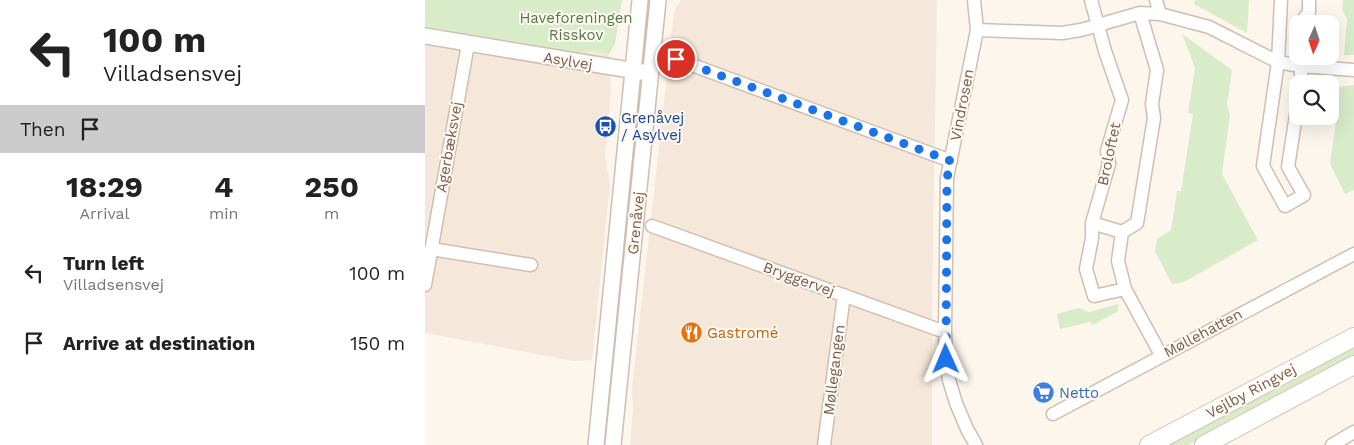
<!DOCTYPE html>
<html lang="en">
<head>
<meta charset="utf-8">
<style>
  body { margin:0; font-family:"Work Sans",sans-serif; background:#f6f6f6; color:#222; height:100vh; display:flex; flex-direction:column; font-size:19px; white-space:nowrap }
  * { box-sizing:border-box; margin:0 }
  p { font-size:16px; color:#767676 }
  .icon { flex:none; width:28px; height:28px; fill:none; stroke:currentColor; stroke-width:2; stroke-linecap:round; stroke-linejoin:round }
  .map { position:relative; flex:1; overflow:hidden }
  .sheet { display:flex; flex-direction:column; background:#fff; width:425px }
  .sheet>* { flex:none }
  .top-card { background:#fff; color:#222; overflow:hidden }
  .needle { width:32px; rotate:183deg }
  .buttons { position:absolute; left:864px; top:15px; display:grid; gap:10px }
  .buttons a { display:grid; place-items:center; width:50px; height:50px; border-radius:10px; background:#fff; box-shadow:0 5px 20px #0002; font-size:25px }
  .pin { position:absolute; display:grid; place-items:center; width:42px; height:42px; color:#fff; margin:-21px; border:2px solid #fff; border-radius:50%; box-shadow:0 1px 5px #0007 }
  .me { position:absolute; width:55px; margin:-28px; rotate:359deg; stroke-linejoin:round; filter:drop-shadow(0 0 4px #0008) }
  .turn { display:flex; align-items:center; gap:18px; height:105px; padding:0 20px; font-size:22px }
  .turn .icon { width:65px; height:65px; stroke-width:2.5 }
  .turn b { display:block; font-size:35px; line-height:42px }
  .then { display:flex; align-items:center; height:48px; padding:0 20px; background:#0003; gap:10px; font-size:19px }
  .eta { display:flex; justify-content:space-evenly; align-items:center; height:85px; text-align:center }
  .eta b { font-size:30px; font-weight:700; line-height:35px }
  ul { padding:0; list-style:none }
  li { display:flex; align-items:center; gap:15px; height:70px; padding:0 20px }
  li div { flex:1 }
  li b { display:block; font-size:19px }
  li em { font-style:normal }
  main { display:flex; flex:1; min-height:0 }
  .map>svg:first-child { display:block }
  .residential { fill:#f5e8da }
  .green { fill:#d8ecc9 }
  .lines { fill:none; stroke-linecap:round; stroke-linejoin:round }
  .minor-casing { stroke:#d1beb0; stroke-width:15 }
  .tertiary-casing { stroke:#d1beb0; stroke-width:18 }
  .secondary-casing { stroke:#d6c0b0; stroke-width:20 }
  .minor { stroke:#fff; stroke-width:12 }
  .tertiary { stroke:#fff; stroke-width:15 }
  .secondary { stroke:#fff; stroke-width:18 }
  .route { stroke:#1a73e8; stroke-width:9; stroke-dasharray:0 16.2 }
  .labels { text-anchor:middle; stroke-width:4; stroke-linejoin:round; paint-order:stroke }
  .park-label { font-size:15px; fill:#537a41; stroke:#fffaf3 }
  .street-label { font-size:15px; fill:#7a5c4d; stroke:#fffaf3 }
  .transit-label { font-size:15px; fill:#164399; stroke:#fffaf3; text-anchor:start }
  .food-label { font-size:15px; fill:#c56008; stroke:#fffaf3; text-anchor:start }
  .shop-label { font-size:15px; fill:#366cbe; stroke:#fffaf3; text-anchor:start }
</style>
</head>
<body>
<main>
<section class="sheet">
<div class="top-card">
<div class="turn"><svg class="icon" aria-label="left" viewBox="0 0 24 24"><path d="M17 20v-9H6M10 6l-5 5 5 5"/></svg><div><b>100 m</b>Villadsensvej</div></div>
<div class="then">Then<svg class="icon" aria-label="arrive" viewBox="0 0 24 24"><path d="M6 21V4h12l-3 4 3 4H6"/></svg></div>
</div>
<div class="eta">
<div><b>18:29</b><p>Arrival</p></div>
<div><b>4</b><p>min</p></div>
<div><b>250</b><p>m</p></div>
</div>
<ul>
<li><svg class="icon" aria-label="left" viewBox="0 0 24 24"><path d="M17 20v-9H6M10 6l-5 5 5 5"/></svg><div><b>Turn left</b><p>Villadsensvej</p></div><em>100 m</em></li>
<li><svg class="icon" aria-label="arrive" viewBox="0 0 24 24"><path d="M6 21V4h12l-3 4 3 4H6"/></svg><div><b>Arrive at destination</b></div><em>150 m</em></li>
</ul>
</section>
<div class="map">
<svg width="929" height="445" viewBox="0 0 929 445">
  <rect width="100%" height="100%" fill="#fdf6ec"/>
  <path class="residential" d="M256,0H512L507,310V445H205L208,409L207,388L249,12Z
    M0,26L151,53L167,51L184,54L186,93L180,156L185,185L167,360L148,361L1,333L0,338Z"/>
  <path class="green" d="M0,0H197L190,44L184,54L167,51L151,53L0,26Z
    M770,0H824L822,33L769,4Z
    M918,0H929V55H919L922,19L917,10Z
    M757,34L807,70L802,105L805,115L797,174L833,240L759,282L747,284L730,251L732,239L746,230L752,191H756L768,114L763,113L770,68Z
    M929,85V190L920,194L905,164L911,121L908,120L913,87Z
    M693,304V311L668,325L665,322L635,329L632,314L654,308L664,312Z
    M929,345V357L763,445H742Z"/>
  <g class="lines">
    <defs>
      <path id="minor" d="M549,0L552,30L522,178L520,332L521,359L524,380L531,403L542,429L551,445
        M666,0L680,51L697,100L682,151L684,164L667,223V238L661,269L669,296L700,289L693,261L697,232L712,223L729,118L727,104L732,70L715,13
        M731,0L735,14
        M856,0L853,62L838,166L860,206L879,195L863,167L872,108
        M878,24V20L884,12V0
        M552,30L637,33L656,30L715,13L735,14L784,27L853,62L875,66L929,70
        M876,56V84
        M251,59L526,161
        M667,223L697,232
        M227,226L520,332
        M6,249L106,265
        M0,285L43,44
        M700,289L736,355
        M628,414L929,254
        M399,445L419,295
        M907,445L929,432"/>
      <path id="tertiary" d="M0,36L217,72
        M171,445L215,0
        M188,445L233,0"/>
      <path id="secondary" d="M724,445L929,337
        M779,445L929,365"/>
    </defs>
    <use href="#minor" class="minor-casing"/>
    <use href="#tertiary" class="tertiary-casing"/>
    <use href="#secondary" class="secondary-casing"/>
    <use href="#minor" class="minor"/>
    <use href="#tertiary" class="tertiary"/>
    <use href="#secondary" class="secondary"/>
  </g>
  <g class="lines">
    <path class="route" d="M251,59L526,161L522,178L521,359"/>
  </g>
  <defs>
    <symbol id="bus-disc" viewBox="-11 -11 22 22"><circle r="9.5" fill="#1a4fb4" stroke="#fffaf3"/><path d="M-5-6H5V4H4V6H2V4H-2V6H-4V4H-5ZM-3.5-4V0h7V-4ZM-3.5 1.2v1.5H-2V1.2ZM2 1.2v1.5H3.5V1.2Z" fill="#fff"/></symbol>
    <symbol id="restaurant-disc" viewBox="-11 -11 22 22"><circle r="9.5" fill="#e8710a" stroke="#fffaf3"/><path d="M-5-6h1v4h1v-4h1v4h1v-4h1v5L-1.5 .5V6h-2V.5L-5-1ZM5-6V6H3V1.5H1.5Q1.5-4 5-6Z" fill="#fff"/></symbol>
    <symbol id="supermarket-disc" viewBox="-11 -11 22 22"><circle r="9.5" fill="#3f7fe0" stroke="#fffaf3"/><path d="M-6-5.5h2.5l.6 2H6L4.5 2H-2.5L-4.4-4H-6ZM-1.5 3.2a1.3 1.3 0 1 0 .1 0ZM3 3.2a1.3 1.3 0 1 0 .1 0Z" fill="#fff"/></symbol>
  </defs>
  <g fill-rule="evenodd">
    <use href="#bus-disc" x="168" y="114" width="25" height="25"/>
    <use href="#restaurant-disc" x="254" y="320" width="25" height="25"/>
    <use href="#supermarket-disc" x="606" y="380" width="25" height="25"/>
  </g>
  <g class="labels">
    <g class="park-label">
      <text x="151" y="23">Haveforeningen<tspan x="151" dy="17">Risskov</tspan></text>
    </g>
    <g class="street-label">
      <text transform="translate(143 61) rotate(9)" y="5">Asylvej</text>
      <text transform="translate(537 105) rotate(-79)" y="5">Vindrosen</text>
      <text transform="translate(24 147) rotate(-80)" y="5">Agerbæksvej</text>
      <text transform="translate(684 154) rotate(-78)" y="5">Broloftet</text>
      <text transform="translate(211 223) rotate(-84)" y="5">Grenåvej</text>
      <text transform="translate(374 279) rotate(20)" y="5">Bryggervej</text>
      <text transform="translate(778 333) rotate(-28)" y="5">Møllehatten</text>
      <text transform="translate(409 370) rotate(-83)" y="5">Møllegangen</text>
      <text transform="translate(826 391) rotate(-28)" y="5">Vejlby Ringvej</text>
    </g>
    <g class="transit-label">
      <text x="196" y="123">Grenåvej<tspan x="196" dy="17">/ Asylvej</tspan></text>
    </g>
    <g class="food-label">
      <text x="282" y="338">Gastromé</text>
    </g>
    <g class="shop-label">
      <text x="634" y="398">Netto</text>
    </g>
  </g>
</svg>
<div class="buttons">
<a><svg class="needle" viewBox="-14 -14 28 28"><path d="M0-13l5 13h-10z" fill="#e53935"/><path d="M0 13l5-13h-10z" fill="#767676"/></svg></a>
<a><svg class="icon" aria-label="search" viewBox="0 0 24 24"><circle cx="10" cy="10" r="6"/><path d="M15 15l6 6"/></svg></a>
</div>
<div class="pin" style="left:251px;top:59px;background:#d93025"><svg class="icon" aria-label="arrive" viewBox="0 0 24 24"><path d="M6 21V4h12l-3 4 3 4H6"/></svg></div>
<svg class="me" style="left:521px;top:359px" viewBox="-20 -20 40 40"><path d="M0-17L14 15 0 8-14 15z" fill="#1a73e8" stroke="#fff" stroke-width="4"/></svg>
</div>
</main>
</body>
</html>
